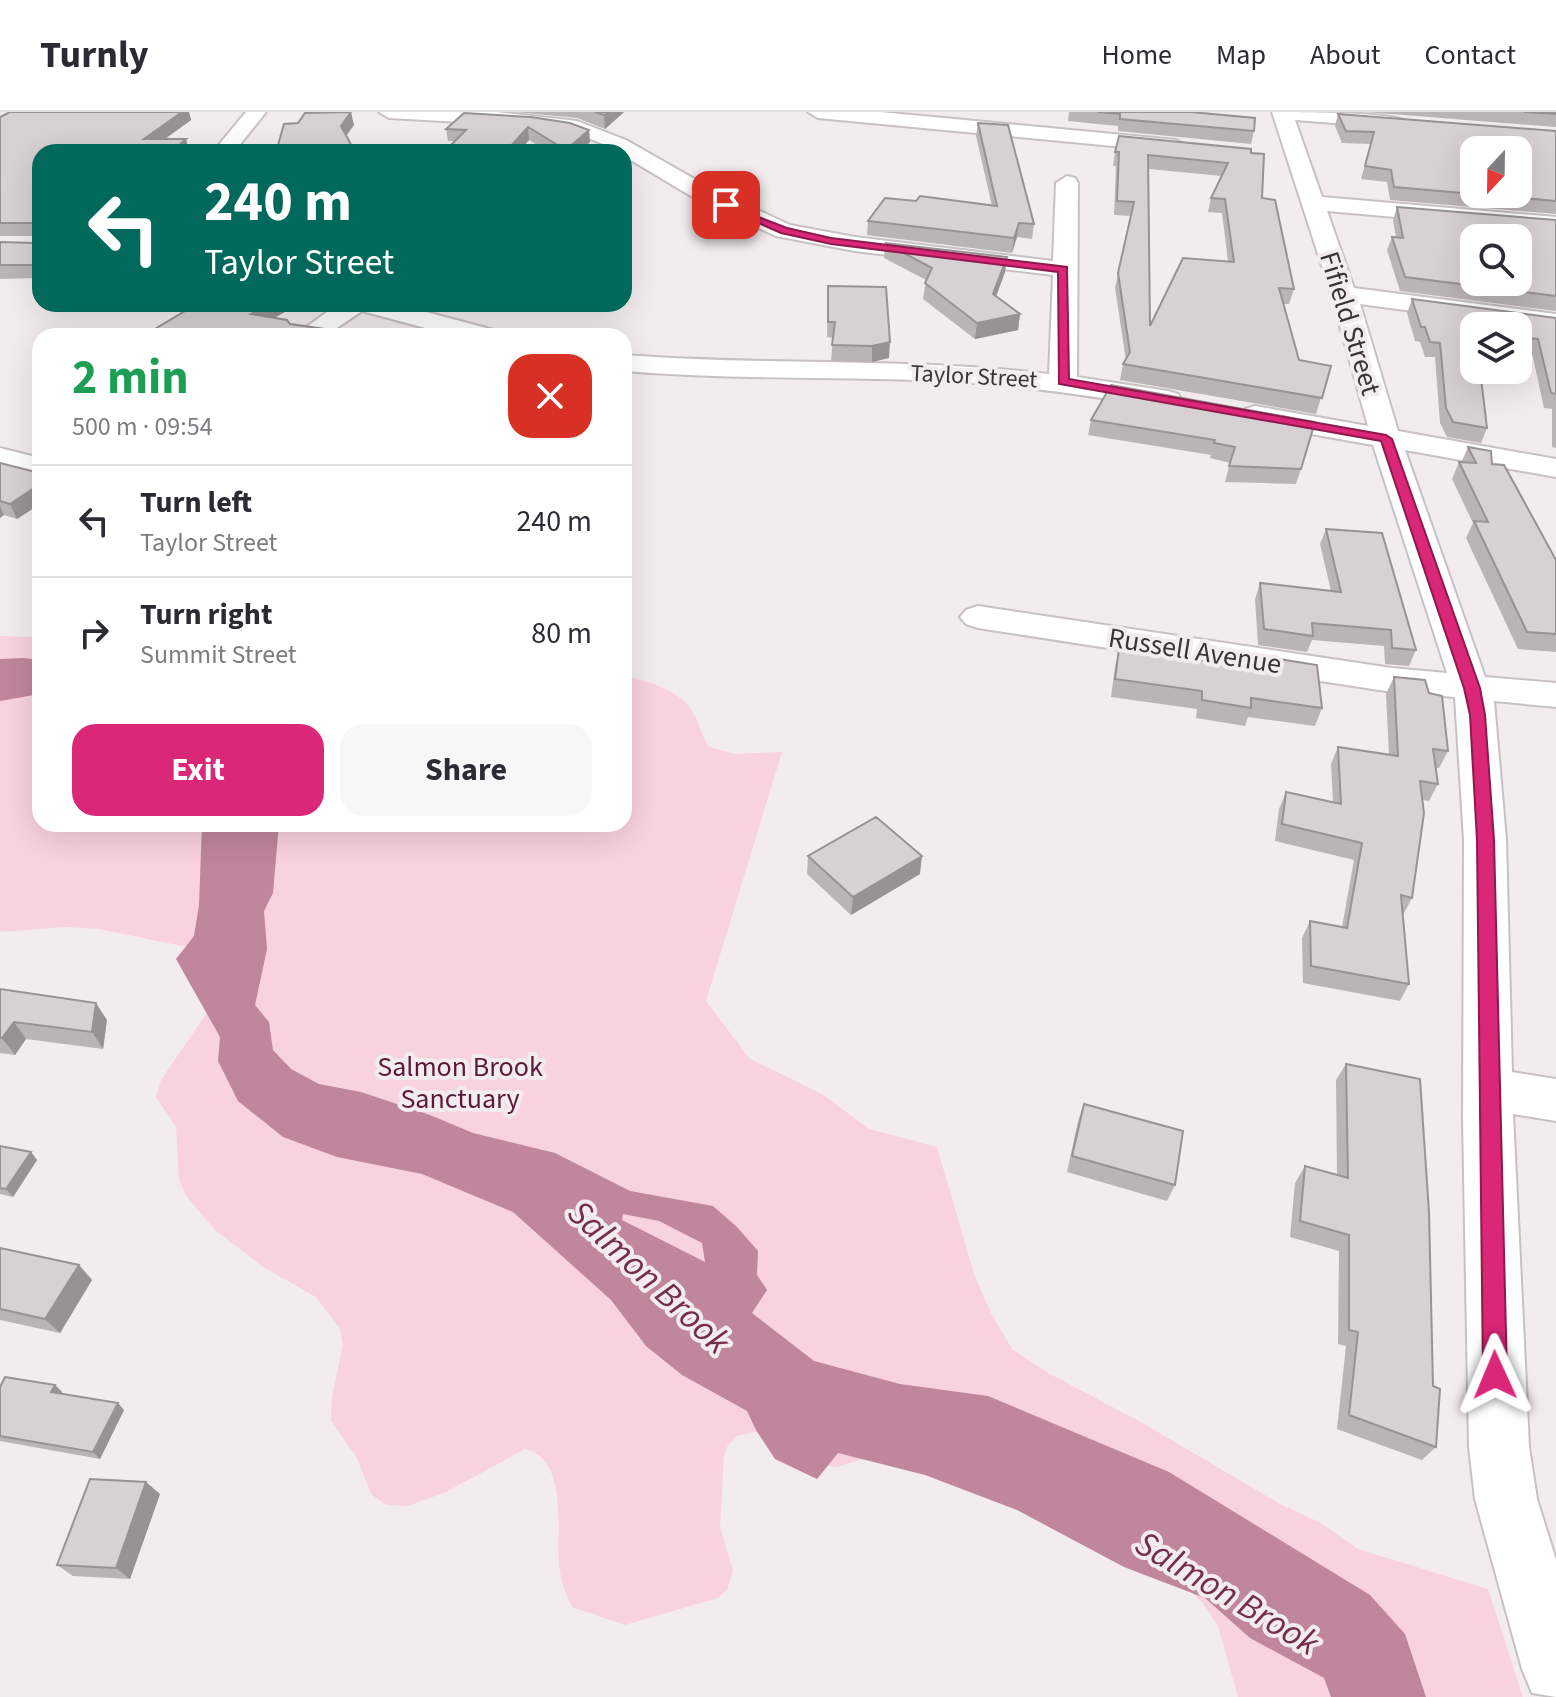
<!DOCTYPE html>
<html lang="en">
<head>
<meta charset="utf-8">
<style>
  body { margin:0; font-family:"Source Sans 3",sans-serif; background:#f7f7f7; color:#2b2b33; height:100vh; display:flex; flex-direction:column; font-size:30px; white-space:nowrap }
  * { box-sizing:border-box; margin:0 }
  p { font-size:26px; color:#7c7c81 }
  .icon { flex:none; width:44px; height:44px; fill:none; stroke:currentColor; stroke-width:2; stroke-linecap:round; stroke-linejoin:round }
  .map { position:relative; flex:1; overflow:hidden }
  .side { position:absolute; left:32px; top:216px; width:600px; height:504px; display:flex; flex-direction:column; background:#fff; border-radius:24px; box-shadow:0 8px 32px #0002 }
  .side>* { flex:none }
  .guide { position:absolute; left:32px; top:32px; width:600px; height:168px; border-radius:24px; box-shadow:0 8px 32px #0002; background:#00695c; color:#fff; overflow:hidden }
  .needle { width:52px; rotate:202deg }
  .fabs { position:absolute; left:1460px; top:24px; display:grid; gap:16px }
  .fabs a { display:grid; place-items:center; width:72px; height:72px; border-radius:16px; background:#fff; box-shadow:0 8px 32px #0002; font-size:40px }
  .pin { position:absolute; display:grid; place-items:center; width:68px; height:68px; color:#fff; margin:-34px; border-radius:16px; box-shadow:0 4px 12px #0006 }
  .me { position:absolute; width:88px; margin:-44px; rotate:359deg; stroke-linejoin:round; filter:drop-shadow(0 0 6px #0008) }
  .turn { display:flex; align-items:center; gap:28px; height:168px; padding:0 40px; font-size:36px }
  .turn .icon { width:104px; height:104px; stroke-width:2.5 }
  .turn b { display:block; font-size:56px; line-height:68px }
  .round { display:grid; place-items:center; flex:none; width:84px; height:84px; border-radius:24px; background:#f7f7f7 }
  .head { display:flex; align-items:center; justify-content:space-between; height:136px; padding:0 40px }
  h1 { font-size:48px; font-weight:700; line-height:60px; color:#1e9e55 }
  .button { display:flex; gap:16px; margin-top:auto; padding:16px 40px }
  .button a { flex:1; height:92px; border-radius:24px; background:#db2777; color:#fff; font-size:32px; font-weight:700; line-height:92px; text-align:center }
  .button a+a { background:#f7f7f7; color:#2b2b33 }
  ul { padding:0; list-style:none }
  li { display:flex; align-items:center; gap:24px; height:112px; padding:0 40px; border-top:2px solid #e1e1e2 }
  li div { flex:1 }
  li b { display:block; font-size:30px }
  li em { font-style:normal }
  header { display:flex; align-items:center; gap:48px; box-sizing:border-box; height:112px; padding:0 40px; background:#fff; border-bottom:2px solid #e1e1e2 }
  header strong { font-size:38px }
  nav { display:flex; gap:44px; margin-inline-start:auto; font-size:28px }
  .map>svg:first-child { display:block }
  .green { fill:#f9d2df }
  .water { fill:#c0869b; fill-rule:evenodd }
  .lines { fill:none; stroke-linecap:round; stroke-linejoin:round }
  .minor-casing { stroke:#c8c1c4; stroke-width:4 }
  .minor { fill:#fff; fill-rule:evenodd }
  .wall { fill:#bab4b5; fill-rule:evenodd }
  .shaded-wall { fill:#979294 }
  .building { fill:#d8d1d3; stroke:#979294; stroke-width:2; fill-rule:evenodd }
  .route { fill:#db2777; stroke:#8e194d; stroke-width:2 }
  .labels { text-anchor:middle; stroke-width:8; stroke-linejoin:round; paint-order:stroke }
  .far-street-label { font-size:24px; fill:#373536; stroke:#f3ecee }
  .street-label { font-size:28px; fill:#373536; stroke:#f3ecee }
  .park-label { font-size:28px; fill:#5d1838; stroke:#f3ecee }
  .near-water-label { font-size:36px; font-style:italic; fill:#752e4d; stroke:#f3ecee }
</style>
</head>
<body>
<header>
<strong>Turnly</strong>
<nav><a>Home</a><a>Map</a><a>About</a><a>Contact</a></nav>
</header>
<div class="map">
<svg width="1556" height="1585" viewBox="0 0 1556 1585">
  <rect width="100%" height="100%" fill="#f3ecee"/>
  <path class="green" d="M0,524L40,525V712H624V564C646,568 680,578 692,599C699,611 702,624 709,635L735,642L782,640L706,889L750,947L822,982L869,1017L937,1035L974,1162L991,1201L1012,1237L1050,1262L1141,1310L1280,1392L1321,1411L1358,1437L1488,1477L1523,1585H1238L1218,1514L1202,1490L1151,1444L874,1343L837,1355L822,1353L768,1317L737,1324L728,1333L724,1345L720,1415L733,1459L727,1478L718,1486L625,1513L572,1495C565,1481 561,1469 559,1453C556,1419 569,1348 525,1337L446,1380L408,1394L386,1393L371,1382L357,1346L331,1309L332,1284L343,1233L340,1217L316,1185L263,1155L215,1118L186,1084L179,1068L176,1015L156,985L161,968L208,899L187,835L99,817L64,815L0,820Z"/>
  <path class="water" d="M24,546L40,548V582L0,589V547Z
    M202,712H279L273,781L264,799L267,837L255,893L269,910L273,938L291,957L319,972L361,980L430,1003L473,1021L555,1041L630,1079L713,1094L737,1115L758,1139L757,1163L767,1178L752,1201L814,1249L900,1272L988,1284L1169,1360L1370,1483L1405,1522L1426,1585H1331L1324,1566L1250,1526L1205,1486L1124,1455L1017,1398L925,1363L838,1341L817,1367L775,1347L756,1318L747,1299L682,1263L646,1234L611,1188L513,1100L422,1062L337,1045L283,1025L238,989L218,949L220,925L176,847L194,824L199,793ZM623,1102L659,1109L702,1131L705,1150L622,1108Z"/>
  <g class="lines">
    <defs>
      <path id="minor" d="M246,0H266L234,40H213Z
        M379,0H496L577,9L626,28L712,77L790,113L855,125L1053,149L1056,71L1067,64L1075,66L1078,71L1077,265L1168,279L1178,282L1182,288L1178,294L1168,297C1094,284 1020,273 945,269C838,264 731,268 624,259V243C766,254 908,245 1049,262L1053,163L855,139L776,124L696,87L624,44V40L572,20L533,14L389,6Z
        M808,0H880L1176,28L1186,34L1176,40L818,6Z
        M1272,0C1296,0 1396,0 1408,10L1398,16L1295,8L1322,85L1556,105V119L1327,99L1354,176L1556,202V218L1360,192L1398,319L1556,347V365L1405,338L1485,565L1556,571V595L1494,589L1506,728L1512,960L1556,967V1009L1513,1002L1529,1335L1537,1387L1556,1448V1585L1532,1581L1522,1557L1475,1387L1469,1335L1463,1007L1464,728L1455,585L1392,580L978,516L966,512L960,505L966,498L978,494L1392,556L1447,561L1373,333L1255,312L1245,309L1241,303L1245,297L1255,294L1368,314L1331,182Z
        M338,192H396L494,218L498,224H455L362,199L325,224H294Z
        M0,336L40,346V364L0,354Z"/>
    </defs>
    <use href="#minor" class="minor-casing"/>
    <use href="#minor" class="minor"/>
  </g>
  <path class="wall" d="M10,0H189L191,8L165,27L189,39L40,40V166L0,167V130L35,131L38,128V124H0V5Z
    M516,0H624L605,17L577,6Z
    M1069,0H1191L1254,19L1251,32L1118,19V14L1068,9Z
    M1366,0H1556V15Z
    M1338,2L1556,19V102L1390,88L1387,70L1361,67L1371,32L1342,31L1335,14Z
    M531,5L589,18L590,30L579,40H549L529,28L518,40H451L450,34L454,29H448L446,17Z
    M978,11L1034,112L1032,127L1017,125L1012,141L867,123L868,109L916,89L992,94L976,24Z
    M1115,40L1251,41L1262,86L1294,177L1289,192H1283L1299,248L1331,254L1316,302L1120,268L1123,252L1126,248L1115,176L1131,104L1114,103L1116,54H1113ZM1149,57L1222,64L1211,86L1208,100L1222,101L1228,149L1150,214Z
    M1397,95L1556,108V199L1400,179L1387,138L1392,125H1396L1393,108Z
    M885,131L1005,160L996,184L1020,202L1018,218L975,227L923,187L926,168L884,146Z
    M828,174L889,246L872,250L831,249L833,226L827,225Z
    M1412,187L1556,206V336L1552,335V297L1544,296L1532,241L1518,240V214H1474L1487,316L1481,331L1447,325L1440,311L1435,245H1425L1420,230L1415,229L1407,201Z
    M1111,273L1301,357L1296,372L1225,370L1230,351L1210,346L1211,343L1088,323L1091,308Z
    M1468,335L1492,352L1556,448V540L1518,537L1466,426L1473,411L1452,367L1459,350L1461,351Z
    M0,351L40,361V392L17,407L4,403L0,406Z
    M1326,417L1416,538L1409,554L1385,552L1384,534L1312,528L1307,540L1258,533L1255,487L1260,471L1331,479L1320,432Z
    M1119,537L1262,556L1266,545L1322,596L1315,614L1248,605L1245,614L1196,606L1197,597L1111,585L1115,555Z
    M1394,565L1448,639L1439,656H1436L1438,672L1429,689L1422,688L1412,786L1403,803L1409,872L1400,889L1303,871L1302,826L1310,809L1342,815L1354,748L1275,729L1279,697L1286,680L1333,690L1331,652L1338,635L1389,643L1386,582Z
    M808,744L920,762L851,803L807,762Z
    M0,877L107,908L103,937L26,927L15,943L0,941Z
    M1346,952L1433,1274L1436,1335L1422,1348L1337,1317L1346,1234L1338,1232L1339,1139L1290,1125L1295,1071L1305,1054L1337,1063L1336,968Z
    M1084,992L1175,1073L1167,1089L1067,1060L1078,1009Z
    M0,1034L31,1040L37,1048L13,1085L0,1082Z
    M0,1136L79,1153L92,1168L60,1221L0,1208Z
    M55,1273L62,1280L61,1282L124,1298L100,1347L0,1329V1275Z
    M160,1382L130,1467L73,1464L57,1453Z"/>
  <path class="shaded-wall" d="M173,0H189L191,8L148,39L144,27Z
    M351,0L354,13L344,27L341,14Z
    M608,0H624L605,17L604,3Z
    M528,15L529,28L518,40H508L507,38Z
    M589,18L590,30L579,40H566V38Z
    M186,27L189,39L188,40H171Z
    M1019,111L1017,125L1012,141L1014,126Z
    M1007,145L1005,160L991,198L993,182Z
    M268,192H291L292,196L255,217L251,202Z
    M1020,202L1018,218L975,227L977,211Z
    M890,230L889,246L872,250V234Z
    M40,372V392L17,407L10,392Z
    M0,394L4,403L0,406Z
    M922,744L920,762L851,803L853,785Z
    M96,891L107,908L103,937L92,920Z
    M14,910L26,927L15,943L2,926Z
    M31,1040L37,1048L13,1085L6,1077Z
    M79,1153L92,1168L60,1221L45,1207Z
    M55,1273L62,1280L58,1287L51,1280Z
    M118,1291L124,1298L100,1347L93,1340Z
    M146,1370L160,1382L130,1467L116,1456Z"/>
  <path class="building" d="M10,0H182L144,27H186L171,40H40V153H0V130L35,131L38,128V114L35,111H0V5Z
    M351,0L341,14L355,40H276L284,12L298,11L305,1Z
    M595,0H608L604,3Z
    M1098,0H1191L1255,6L1254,19L1120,7V2Z
    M1524,0H1556V2Z
    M464,1L531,5L570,11L589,18L566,38L528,15L507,38L450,34L466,18L446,17Z
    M1338,2L1556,19V89L1478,82H1518V38H1474V82L1394,75L1391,58L1365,54L1374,20L1346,19Z
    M978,11L1008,13L1034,112L1019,111L1014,126L868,109L885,86L916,89L920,84L997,94Z
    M1119,24L1251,37V41L1264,42L1262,86L1275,88L1294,177L1279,176L1299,248L1331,254L1322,286L1123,252L1130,240L1118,161L1134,90L1117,89L1119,40H1115ZM1148,43L1228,51L1211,86L1225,87L1234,150L1183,146L1150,214Z
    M1397,95L1556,108V184L1405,165L1392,125L1403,126ZM1474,126H1518V170H1474Z
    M885,131L1007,145L993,182L1020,202L977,211L925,171L932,156Z
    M828,174L886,175L890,230L872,234L832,233L835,210H828Z
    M1412,187L1556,206V282L1551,281L1538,227L1518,225V214H1474V258H1480L1487,316L1453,310L1446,296L1440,231L1430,230L1425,215H1421Z
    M197,192H268L251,202L287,208L290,212L368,223L366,224H143Z
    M1111,273L1315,310L1301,357L1229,354L1235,335L1214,331L1215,328L1091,308Z
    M1468,335L1491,339L1492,352L1504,353L1556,448V522L1527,520L1474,409L1488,410L1459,350L1476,351Z
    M0,351L40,361V372L10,392L0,389Z
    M1326,417L1382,421L1416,538L1392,536L1391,518L1312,511L1313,524L1264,517L1260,471L1341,480Z
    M1119,537L1267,557L1266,545L1317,553L1322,596L1251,586V596L1202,588V579L1115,567Z
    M1394,565L1425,568L1429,581L1442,584L1448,639L1433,637L1438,672L1420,669L1424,701L1412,786L1401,783L1409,872L1311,854L1310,809L1347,816L1362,731L1282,712L1286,680L1341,692L1338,635L1398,644Z
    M876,705L922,744L853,785L808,744Z
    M0,877L96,891L92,920L14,910L2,926H0Z
    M1346,952L1420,967L1429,1100L1433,1274L1440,1277L1436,1335L1349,1303L1358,1220L1349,1218V1123L1300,1109L1305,1054L1348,1066Z
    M1084,992L1183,1019L1175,1073L1072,1044Z
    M0,1034L31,1040L6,1077L0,1076Z
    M0,1136L79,1153L45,1207L0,1197Z
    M5,1265L55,1273L51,1280L118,1291L93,1340L0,1324V1275Z
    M90,1367L146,1370L116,1456L57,1453Z"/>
  <path class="route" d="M722,91L787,116L831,126L1067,155L1069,267L1386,323L1392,327L1480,576L1485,603L1494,728L1507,1263L1504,1271L1495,1275L1486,1271L1483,1263L1477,728L1470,603L1464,576L1381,329L1059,272L1058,160L831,132L781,121L722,95Z"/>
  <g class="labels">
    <g class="far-street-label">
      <text transform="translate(974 264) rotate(3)" y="8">Taylor Street</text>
    </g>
    <g class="street-label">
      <text transform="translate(1351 211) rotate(73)" y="10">Fifield Street</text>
      <text transform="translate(1195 538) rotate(9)" y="10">Russell Avenue</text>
    </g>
    <g class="park-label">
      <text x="460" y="964">Salmon Brook<tspan x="460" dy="32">Sanctuary</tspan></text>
    </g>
    <g class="near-water-label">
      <text transform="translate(650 1164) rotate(43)" y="13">Salmon Brook</text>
      <text transform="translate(1228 1480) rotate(31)" y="13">Salmon Brook</text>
    </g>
  </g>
</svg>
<div class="fabs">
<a><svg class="needle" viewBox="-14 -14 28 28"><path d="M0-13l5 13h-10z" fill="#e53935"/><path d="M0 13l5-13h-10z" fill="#7c7c81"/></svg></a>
<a><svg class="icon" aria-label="search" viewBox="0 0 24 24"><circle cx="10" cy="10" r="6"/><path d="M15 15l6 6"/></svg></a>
<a><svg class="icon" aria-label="layers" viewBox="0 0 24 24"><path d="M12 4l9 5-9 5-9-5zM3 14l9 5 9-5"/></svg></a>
</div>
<div class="pin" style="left:726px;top:93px;background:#d93025"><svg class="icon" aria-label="arrive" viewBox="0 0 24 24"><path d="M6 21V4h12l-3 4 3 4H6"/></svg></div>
<svg class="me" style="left:1495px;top:1263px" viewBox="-20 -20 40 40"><path d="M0-17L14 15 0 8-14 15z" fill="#db2777" stroke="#fff" stroke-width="4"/></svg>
<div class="guide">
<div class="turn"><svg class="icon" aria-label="left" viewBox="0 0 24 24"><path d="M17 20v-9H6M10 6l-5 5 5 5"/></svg><div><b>240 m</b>Taylor Street</div></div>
</div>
<section class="side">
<div class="head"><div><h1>2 min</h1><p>500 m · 09:54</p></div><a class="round" style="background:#d93025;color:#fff"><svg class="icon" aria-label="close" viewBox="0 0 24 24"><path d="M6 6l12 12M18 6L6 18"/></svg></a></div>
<ul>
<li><svg class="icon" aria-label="left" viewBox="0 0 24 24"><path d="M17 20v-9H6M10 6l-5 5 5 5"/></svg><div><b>Turn left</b><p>Taylor Street</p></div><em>240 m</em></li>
<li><svg class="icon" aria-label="right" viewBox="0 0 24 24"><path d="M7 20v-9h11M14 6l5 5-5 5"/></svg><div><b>Turn right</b><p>Summit Street</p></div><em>80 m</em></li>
</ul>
<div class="button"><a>Exit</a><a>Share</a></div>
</section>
</div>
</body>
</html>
